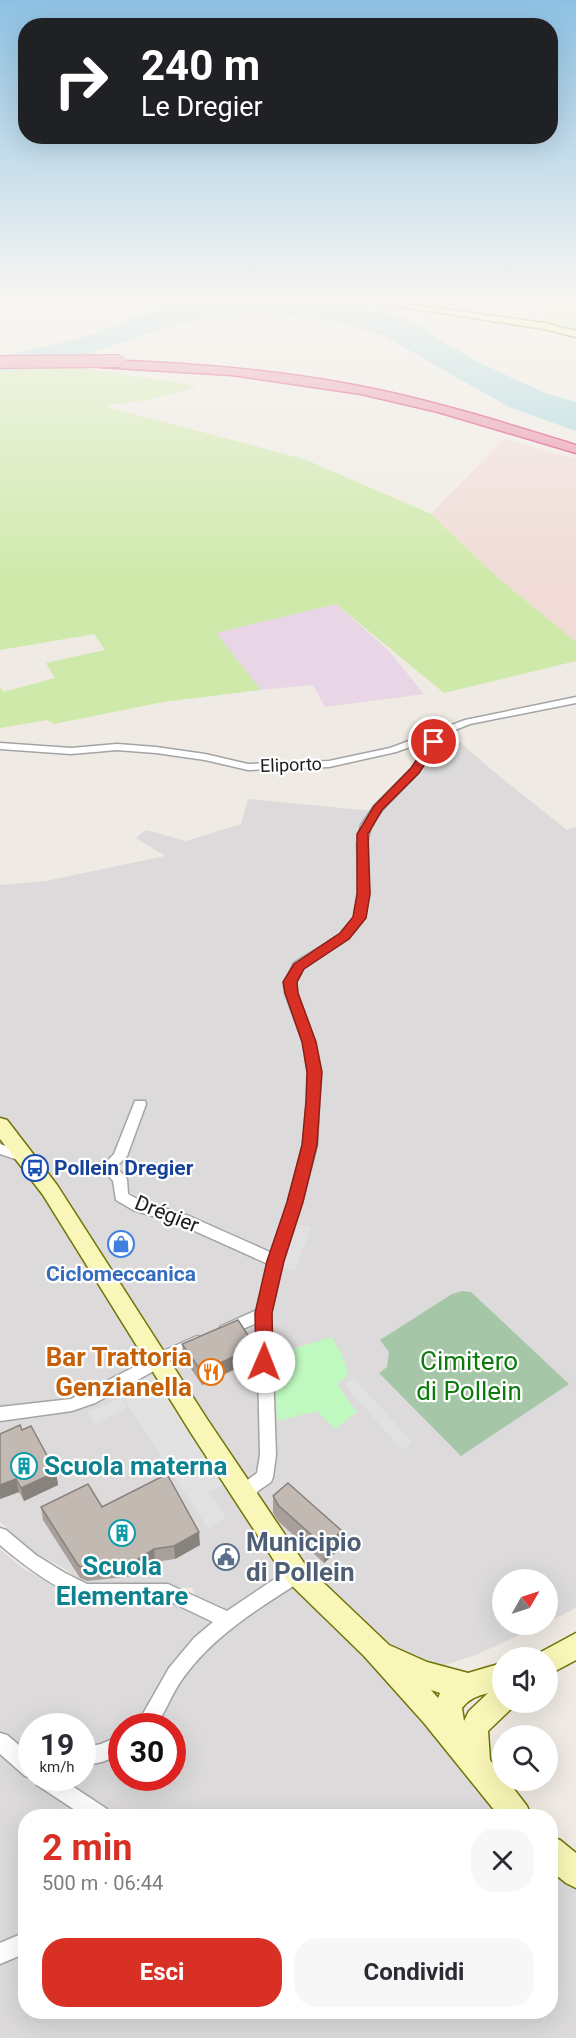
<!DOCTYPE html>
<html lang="it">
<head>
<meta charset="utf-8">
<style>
  body { margin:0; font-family:Roboto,sans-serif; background:#f7f7f7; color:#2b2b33; height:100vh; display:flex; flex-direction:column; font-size:22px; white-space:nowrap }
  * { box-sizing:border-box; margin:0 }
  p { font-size:20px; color:#7c7c81 }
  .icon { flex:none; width:33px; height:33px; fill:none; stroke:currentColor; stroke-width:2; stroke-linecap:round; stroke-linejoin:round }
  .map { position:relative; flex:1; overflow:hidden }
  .side { position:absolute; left:18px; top:1809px; width:540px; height:210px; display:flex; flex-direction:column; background:#fff; border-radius:24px; box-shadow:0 6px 24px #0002 }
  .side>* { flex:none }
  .hud { position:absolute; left:18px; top:18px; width:540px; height:126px; border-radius:24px; box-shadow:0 6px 24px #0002; background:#202124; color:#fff; overflow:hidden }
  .needle { width:39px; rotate:51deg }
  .controls { position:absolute; left:492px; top:1569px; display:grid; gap:12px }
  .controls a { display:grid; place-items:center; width:66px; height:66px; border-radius:50%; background:#fff; box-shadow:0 6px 24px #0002; font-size:30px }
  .speed { position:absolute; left:18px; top:1713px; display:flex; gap:12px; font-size:30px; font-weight:700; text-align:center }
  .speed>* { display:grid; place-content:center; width:78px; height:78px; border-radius:50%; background:#fff; box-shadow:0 6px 24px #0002; line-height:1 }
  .speed small { font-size:15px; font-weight:400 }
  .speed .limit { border:9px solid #d22; background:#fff; color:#111 }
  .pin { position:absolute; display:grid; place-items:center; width:51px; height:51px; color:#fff; margin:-26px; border:3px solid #fff; border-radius:50%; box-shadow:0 2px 6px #0007 }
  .me { position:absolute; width:66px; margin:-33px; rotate:1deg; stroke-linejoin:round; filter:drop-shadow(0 0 4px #0008) }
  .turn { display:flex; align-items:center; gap:21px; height:126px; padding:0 24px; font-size:27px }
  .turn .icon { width:78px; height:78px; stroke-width:2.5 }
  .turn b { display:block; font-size:42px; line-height:51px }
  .round { display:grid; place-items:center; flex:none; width:63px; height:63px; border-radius:24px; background:#f7f7f7 }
  .overview { display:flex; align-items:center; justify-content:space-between; height:102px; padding:0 24px }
  h1 { font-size:36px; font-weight:700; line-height:45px; color:#d93025 }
  .cta { display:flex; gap:12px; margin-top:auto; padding:12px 24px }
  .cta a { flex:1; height:69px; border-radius:24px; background:#d93025; color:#fff; font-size:24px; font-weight:700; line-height:69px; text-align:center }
  .cta a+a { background:#f7f7f7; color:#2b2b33 }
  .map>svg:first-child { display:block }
  .residential { fill:#dcdada; fill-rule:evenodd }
  .industrial { fill:#e8d5e6 }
  .military { fill:#f0dbd6 }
  .grass { fill:#cee9a9 }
  .cemetery { fill:#a5c7a7 }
  .park { fill:#c0f9c0 }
  .parking { fill:#e1e1e1 }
  .water { fill:#a4d4dc }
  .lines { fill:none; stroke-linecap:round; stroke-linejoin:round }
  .street-casing { stroke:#a4a4a4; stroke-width:3 }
  .secondary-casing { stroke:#717405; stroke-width:3 }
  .highway-casing { stroke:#d82571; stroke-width:3 }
  .street { fill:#fff; fill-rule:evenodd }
  .secondary { fill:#f9f7b7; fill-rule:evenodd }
  .highway { fill:#e68ba3; fill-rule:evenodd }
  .highway-bridge-casing { stroke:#d82571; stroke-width:14; stroke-linecap:butt }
  .highway-bridge { stroke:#e68ba3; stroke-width:12 }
  .wall { fill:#a89f9a }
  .shaded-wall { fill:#88827d }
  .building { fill:#c3b9b3; stroke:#88827d; stroke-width:1.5 }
  .route { fill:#d93025; stroke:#8d1f18; stroke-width:1.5 }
  .labels { text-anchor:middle; stroke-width:4.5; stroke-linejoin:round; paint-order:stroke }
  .far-street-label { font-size:18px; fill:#1d1d1d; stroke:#fff }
  .transit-label { font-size:21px; font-weight:bold; fill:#164399; stroke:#fff; text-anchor:start }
  .street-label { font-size:21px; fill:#1d1d1d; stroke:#fff }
  .shop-label { font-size:21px; font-weight:bold; fill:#366cbe; stroke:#fff }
  .near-food-label { font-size:26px; font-weight:bold; fill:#c56008; stroke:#fff; text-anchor:end }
  .near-park-label { font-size:26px; fill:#0c7b0c; stroke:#fff }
  .near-culture-label { font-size:26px; font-weight:bold; fill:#0d838f; stroke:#fff; text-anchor:start }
  .near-service-label { font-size:26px; font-weight:bold; fill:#4e5e75; stroke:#fff; text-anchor:start }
</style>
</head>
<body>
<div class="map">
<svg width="576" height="2038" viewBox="0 0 576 2038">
  <rect width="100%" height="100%" fill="#efeae3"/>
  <path class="residential" d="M452,735L488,767L567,830L576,827V1608L548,1622V1580H502V1624L541,1625L478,1654L421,1673L470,1776L506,1816H26V2012H550L551,1863L576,1887V2038H0V1549L21,1567L67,1593L88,1600L101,1603L148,1599L177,1601L210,1623L188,1649L208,1654L204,1651L236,1622L219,1606L196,1597L192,1588L82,1583L62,1567L36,1554L0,1522V885L46,881L165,856L136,838L146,830L186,841L241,824L248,799L373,811L432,749L441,752ZM32,1726H82V1778H32ZM122,1726H172V1778H122Z"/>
  <path class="industrial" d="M336,604L388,650L424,694L325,707L313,685L258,690L215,632Z"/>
  <path class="military" d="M504,439L576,459V642L498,578L431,514Z"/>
  <path class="grass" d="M545,301L576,307V333L533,322L548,317L534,304Z
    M33,367H76L199,386L146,400L103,406L304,459L431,514L498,578L576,642V661L444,693L336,604L216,633L261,690L163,702L54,724L47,720L0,728V687L3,692L55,678L46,663L105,650L94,634L0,650V372Z"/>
  <path class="cemetery" d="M462,1291L471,1292L569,1384L461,1456L379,1373L387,1367L389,1352L380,1340L452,1294Z"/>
  <path class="park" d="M331,1337L342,1354L348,1375L337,1384L357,1412L335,1429L317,1411L277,1421L275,1369L280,1353Z"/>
  <path class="parking" d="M297,1224L311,1227L295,1271L283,1268Z
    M152,1375L226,1483L209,1493L226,1518L208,1528L118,1392Z
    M354,1378L412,1442L402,1450L344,1384Z
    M121,1398L127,1408L95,1424L88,1412Z"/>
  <path class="water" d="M228,300H321L383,311L409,320L475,361L545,393L576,402V431L509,407L382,335L342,323L295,316L254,313L221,315L176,325L81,356L0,372V356L57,344L93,334L133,317L185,303Z"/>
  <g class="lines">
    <defs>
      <path id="street" d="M454,300H466L455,303L452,301Z
        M576,697V703L470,724L445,734L418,773L382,810L371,825L367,844L369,894L365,918L349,938L303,968L296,983L297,993L315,1042L320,1073L319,1101L317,1145L302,1202L283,1261L271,1313L276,1455L273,1477L271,1482L258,1491L253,1504L247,1506L241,1504L239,1499L246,1481L257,1473L260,1455L257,1323L226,1336L221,1334L219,1330L221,1326L257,1310L268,1264L179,1224L133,1210L116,1200L113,1181L101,1167L114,1154L135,1101H145L146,1104L127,1156L116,1167L127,1179L128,1194L143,1202L189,1216L272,1253L288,1202L303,1145L307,1101L308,1073L303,1042L285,993L284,983L294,963L341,934L354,918L359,894L357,844L361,825L374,806L411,769L432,739L396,752L329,767L248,770L205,760L156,753L117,750L71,754L0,749V743L71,748L117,744L156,747L205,754L248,764L329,761L390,748L465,720Z
        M0,1144L29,1154L31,1157L29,1160L24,1162L0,1154Z
        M197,1336L202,1338L204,1342L202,1346L165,1363L163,1366L95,1403L72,1411L0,1421V1407L71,1399L150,1359L152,1356Z
        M0,1528L6,1530L36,1555L65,1573L87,1584H168L227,1611L291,1568L297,1566L303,1568L306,1574L303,1580C259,1608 214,1635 183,1678C172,1693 166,1711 156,1726H136L169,1668L194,1638L213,1622L167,1600H86C54,1588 26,1567 0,1545Z
        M0,1733L7,1735L32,1756V1778H34H32L25,1776L0,1754Z
        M122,1735V1754L102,1762L82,1766V1748L101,1744Z
        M35,1778H60L107,1809L109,1816H84L37,1785Z
        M26,1932V1953L0,1964V1943Z"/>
      <path id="secondary" d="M358,300H376L544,323L576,331V337L544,329Z
        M0,1118L7,1120L57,1185L207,1419L306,1566L389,1645L427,1662L468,1673L502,1663V1702H514L512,1708L488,1731L490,1760L502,1775V1780H507L527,1806L531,1816H499L424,1723L364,1656L288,1582L191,1433L43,1195L0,1139ZM431,1690L440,1693L438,1698ZM488,1693L469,1711L464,1721L462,1708C469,1699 477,1696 488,1693Z
        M576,1633V1660L548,1675V1658H537L539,1653Z
        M550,1836L560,1840L576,1853V1888L566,1883L550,1870Z"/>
      <path id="highway" d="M103,360C198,363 294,371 388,392C451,406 514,426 576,445V453L438,412L361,394L232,375L99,367V361Z"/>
    </defs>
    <use href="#street" class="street-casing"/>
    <use href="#secondary" class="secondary-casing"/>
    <use href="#highway" class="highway-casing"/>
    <use href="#street" class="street"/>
    <use href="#secondary" class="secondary"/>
    <use href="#highway" class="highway"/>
    <defs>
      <path id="highway-bridge" d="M0,362L120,361"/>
    </defs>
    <use href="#highway-bridge" class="highway-bridge-casing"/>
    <use href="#highway-bridge" class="highway-bridge"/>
  </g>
  <path class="wall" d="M182,1344L255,1346L256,1359L202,1385L183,1357Z
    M22,1430L56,1472L58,1485L24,1501L19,1492L0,1499Z
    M273,1496L341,1548L324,1563L279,1522L273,1513Z
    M41,1507H102L200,1545L175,1559L155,1562L134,1576L87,1581L80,1578L43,1520Z"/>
  <path class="shaded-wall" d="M255,1346L256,1359L202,1385V1372Z
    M56,1472L58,1485L24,1501L21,1488Z
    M16,1479L19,1492L0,1499V1485Z
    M342,1531L341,1548L324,1563V1546Z
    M199,1532L200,1545L175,1559L174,1546Z
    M154,1549L155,1562L134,1576L132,1563Z"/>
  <path class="building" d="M238,1320L255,1346L202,1372L182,1344Z
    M20,1425L22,1430L31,1426L56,1472L21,1488L16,1479L0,1485V1434Z
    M167,1474L199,1532L174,1546L154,1549L132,1563L85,1569L78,1565L41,1507L88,1484L102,1507Z
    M288,1483L342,1531L324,1546L279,1506L273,1496Z"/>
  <linearGradient id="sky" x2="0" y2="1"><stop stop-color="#8dc1e3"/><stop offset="0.51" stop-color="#f8f6f2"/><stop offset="1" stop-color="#f8f6f2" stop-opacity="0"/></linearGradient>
  <rect width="576" height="585" fill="url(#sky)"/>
  <path class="route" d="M434,739L439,742L419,773L382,810L368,834L370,894L366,918L349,939L304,969L297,982L298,993L316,1042L322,1072L320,1101L317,1145L303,1202L284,1261L272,1313L273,1362L270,1366L264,1369L258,1366L256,1362L255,1313L267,1261L287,1202L302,1145L306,1101L307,1072L302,1042L285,993L283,982L294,964L340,933L353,917L357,894V834L374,806L411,768L430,740Z"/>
  <defs>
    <symbol id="bus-ring" viewBox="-11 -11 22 22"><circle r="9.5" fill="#fff" stroke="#1a4fb4" stroke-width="1.5"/><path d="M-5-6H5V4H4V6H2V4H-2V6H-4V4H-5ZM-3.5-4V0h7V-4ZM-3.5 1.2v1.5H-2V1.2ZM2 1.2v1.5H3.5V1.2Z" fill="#1a4fb4"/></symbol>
    <symbol id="shop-ring" viewBox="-11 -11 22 22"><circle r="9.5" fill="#fff" stroke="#3f7fe0" stroke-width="1.5"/><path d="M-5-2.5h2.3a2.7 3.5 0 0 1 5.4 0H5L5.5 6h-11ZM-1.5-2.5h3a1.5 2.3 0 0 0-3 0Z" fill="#3f7fe0"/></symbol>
    <symbol id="restaurant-ring" viewBox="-11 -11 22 22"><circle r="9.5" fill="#fff" stroke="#e8710a" stroke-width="1.5"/><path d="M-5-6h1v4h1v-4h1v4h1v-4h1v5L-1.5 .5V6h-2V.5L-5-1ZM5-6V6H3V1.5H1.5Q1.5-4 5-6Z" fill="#e8710a"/></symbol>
    <symbol id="building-ring" viewBox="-11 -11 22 22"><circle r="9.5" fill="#fff" stroke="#0f9aa8" stroke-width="1.5"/><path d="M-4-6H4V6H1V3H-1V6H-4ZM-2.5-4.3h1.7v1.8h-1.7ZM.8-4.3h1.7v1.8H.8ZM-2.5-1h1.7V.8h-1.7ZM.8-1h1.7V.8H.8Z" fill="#0f9aa8"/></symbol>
    <symbol id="civic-ring" viewBox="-11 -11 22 22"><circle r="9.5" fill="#fff" stroke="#5c6f8a" stroke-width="1.5"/><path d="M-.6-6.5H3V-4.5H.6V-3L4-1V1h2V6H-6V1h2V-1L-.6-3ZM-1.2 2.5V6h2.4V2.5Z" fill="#5c6f8a"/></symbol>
  </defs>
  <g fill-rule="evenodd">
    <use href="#bus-ring" x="20" y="1153" width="30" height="30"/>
    <use href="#shop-ring" x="106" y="1229" width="30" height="30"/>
    <use href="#restaurant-ring" x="196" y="1357" width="30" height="30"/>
    <use href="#building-ring" x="9" y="1451" width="30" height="30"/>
    <use href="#building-ring" x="107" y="1518" width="30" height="30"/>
    <use href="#civic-ring" x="211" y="1542" width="30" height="30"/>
  </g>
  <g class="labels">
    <g class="far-street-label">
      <text transform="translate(291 765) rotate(-2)" y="6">Eliporto</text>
    </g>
    <g class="transit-label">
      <text x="54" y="1175">Pollein Dregier</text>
    </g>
    <g class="street-label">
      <text transform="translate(167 1214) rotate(22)" y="7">Drégier</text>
    </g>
    <g class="shop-label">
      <text x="121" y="1281">Ciclomeccanica</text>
    </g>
    <g class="near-food-label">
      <text x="192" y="1366">Bar Trattoria<tspan x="192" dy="30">Genzianella</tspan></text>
    </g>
    <g class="near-park-label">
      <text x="469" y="1370">Cimitero<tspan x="469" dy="30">di Pollein</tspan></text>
    </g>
    <g class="near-culture-label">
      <text x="44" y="1475">Scuola materna</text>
      <text x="122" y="1575" text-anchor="middle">Scuola<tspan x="122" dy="30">Elementare</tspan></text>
    </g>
    <g class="near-service-label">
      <text x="246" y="1551">Municipio<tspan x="246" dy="30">di Pollein</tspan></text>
    </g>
  </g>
</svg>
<div class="controls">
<a><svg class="needle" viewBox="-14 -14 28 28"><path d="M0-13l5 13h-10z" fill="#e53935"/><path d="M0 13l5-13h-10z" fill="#7c7c81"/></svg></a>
<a><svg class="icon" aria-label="sound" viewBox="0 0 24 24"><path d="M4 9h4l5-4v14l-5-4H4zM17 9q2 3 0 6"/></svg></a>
<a><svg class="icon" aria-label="search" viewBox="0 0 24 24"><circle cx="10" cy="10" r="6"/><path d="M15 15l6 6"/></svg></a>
</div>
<div class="speed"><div>19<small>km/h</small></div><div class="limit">30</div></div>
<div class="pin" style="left:434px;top:742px;background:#d93025"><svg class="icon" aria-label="arrive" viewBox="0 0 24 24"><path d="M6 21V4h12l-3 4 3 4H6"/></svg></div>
<svg class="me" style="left:264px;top:1362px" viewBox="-20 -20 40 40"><circle r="19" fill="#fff"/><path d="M0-13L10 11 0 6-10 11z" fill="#d93025"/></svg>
<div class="hud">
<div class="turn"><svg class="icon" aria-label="right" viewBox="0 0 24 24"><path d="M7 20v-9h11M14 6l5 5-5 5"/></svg><div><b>240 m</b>Le Dregier</div></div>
</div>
<section class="side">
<div class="overview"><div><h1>2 min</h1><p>500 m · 06:44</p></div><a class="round"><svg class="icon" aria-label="close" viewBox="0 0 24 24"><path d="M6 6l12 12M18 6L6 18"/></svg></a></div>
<div class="cta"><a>Esci</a><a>Condividi</a></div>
</section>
</div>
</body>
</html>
